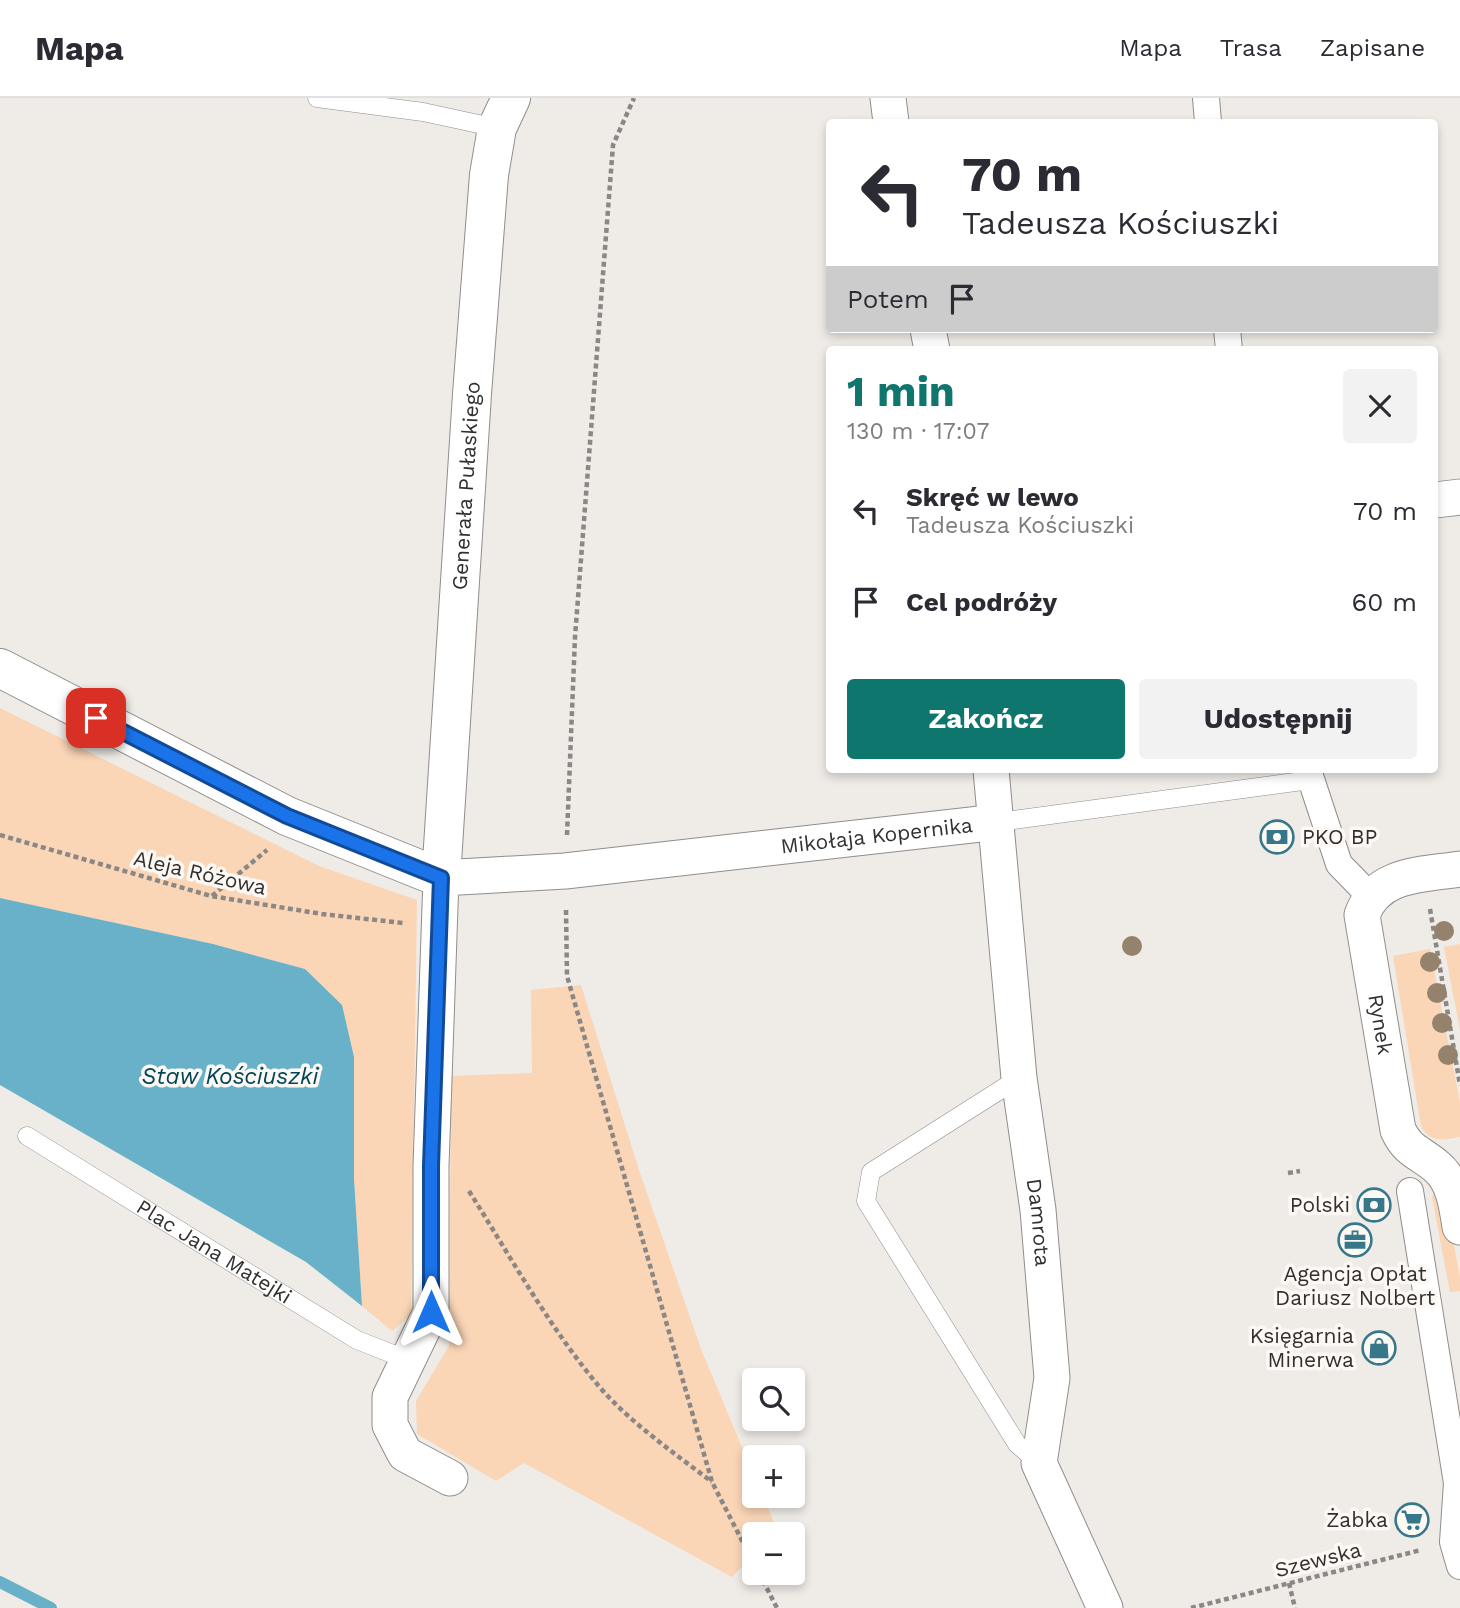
<!DOCTYPE html>
<html lang="pl">
<head>
<meta charset="utf-8">
<style>
  body { margin:0; font-family:"Work Sans",sans-serif; background:#f2f2f3; color:#2b2b33; height:100vh; display:flex; flex-direction:column; font-size:26px; white-space:nowrap }
  * { box-sizing:border-box; margin:0 }
  p { font-size:23px; color:#7c7c81 }
  .icon { flex:none; width:38px; height:38px; fill:none; stroke:currentColor; stroke-width:2; stroke-linecap:round; stroke-linejoin:round }
  .map { position:relative; flex:1; overflow:hidden }
  .details { position:absolute; left:826px; top:248px; width:612px; height:427px; display:flex; flex-direction:column; background:#fff; border-radius:7px; box-shadow:0 4px 10px #0003 }
  .details>* { flex:none }
  .guide { position:absolute; left:826px; top:21px; width:612px; height:214px; border-radius:7px; box-shadow:0 4px 10px #0003; background:#fff; color:#2b2b33; overflow:hidden }
  .buttons { position:absolute; left:742px; top:1270px; display:grid; gap:14px }
  .buttons a { display:grid; place-items:center; width:63px; height:63px; border-radius:7px; background:#fff; box-shadow:0 4px 10px #0003; font-size:35px }
  .pin { position:absolute; display:grid; place-items:center; width:60px; height:60px; color:#fff; margin:-30px; border-radius:14px; box-shadow:0 4px 10px #0006 }
  .me { position:absolute; width:77px; margin:-38px; rotate:0deg; stroke-linejoin:round; filter:drop-shadow(0 0 5px #0008) }
  .turn { display:flex; align-items:center; gap:24px; height:147px; padding:0 21px; font-size:32px }
  .turn .icon { width:91px; height:91px; stroke-width:2.5 }
  .turn b { display:block; font-size:49px; line-height:60px }
  .then { display:flex; align-items:center; height:66px; padding:0 21px; background:#0003; gap:14px; font-size:26px }
  .round { display:grid; place-items:center; flex:none; width:74px; height:74px; border-radius:7px; background:#f2f2f3 }
  .headline { display:flex; align-items:center; justify-content:space-between; height:119px; padding:0 21px }
  h1 { font-size:42px; font-weight:700; line-height:52px; color:#0f766e }
  .action { display:flex; gap:14px; margin-top:auto; padding:14px 21px }
  .action a { flex:1; height:80px; border-radius:7px; background:#0f766e; color:#fff; font-size:28px; font-weight:700; line-height:80px; text-align:center }
  .action a+a { background:#f2f2f3; color:#2b2b33 }
  ul { padding:0; list-style:none }
  li { display:flex; align-items:center; gap:21px; height:91px; padding:0 21px }
  li div { flex:1 }
  li b { display:block; font-size:26px }
  li em { font-style:normal }
  header { display:flex; align-items:center; gap:42px; box-sizing:border-box; height:98px; padding:0 35px; background:#fff; border-bottom:2px solid #e1e1e2 }
  header strong { font-size:33px }
  nav { display:flex; gap:38px; margin-inline-start:auto; font-size:24px }
  .map>svg:first-child { display:block }
  .green { fill:#fad5b6 }
  .water { fill:#68b1c8 }
  .lines { fill:none; stroke-linecap:round; stroke-linejoin:round }
  .stream { stroke:#68b1c8; stroke-width:12 }
  .service-casing { stroke:#918d8a; stroke-width:19 }
  .pedestrian-casing { stroke:#918d8a; stroke-width:28 }
  .minor-casing { stroke:#918d8a; stroke-width:37 }
  .tertiary-casing { stroke:#918d8a; stroke-width:40 }
  .path { stroke:#8a8784; stroke-width:4.5; stroke-dasharray:5 3.5; stroke-linecap:butt }
  .service { stroke:#fff; stroke-width:18 }
  .pedestrian { stroke:#fff; stroke-width:26 }
  .minor { stroke:#fff; stroke-width:35 }
  .tertiary { stroke:#fff; stroke-width:38 }
  .tree { fill:#95826d }
  .route-casing { stroke:#114b97; stroke-width:18 }
  .route { stroke:#1a73e8; stroke-width:12 }
  .labels { text-anchor:middle; stroke-width:7; stroke-linejoin:round; paint-order:stroke }
  .street-label { font-size:21px; fill:#32302f; stroke:#fcf8f4 }
  .poi-label { font-size:21px; fill:#32302f; stroke:#fcf8f4; text-anchor:end }
  .water-label { font-size:23px; font-style:italic; fill:#014556; stroke:#fcf8f4 }
</style>
</head>
<body>
<header>
<strong>Mapa</strong>
<nav><a>Mapa</a><a>Trasa</a><a>Zapisane</a></nav>
</header>
<div class="map">
<svg width="1460" height="1510" viewBox="0 0 1460 1510">
  <rect width="100%" height="100%" fill="#efebe7"/>
  <path class="green" d="M0,610L319,768L417,802L411,1217L392,1233L362,1208L354,1081V959L305,871L213,846L0,800Z
    M1460,846V932L1444,849Z
    M1430,851L1460,1004V1039C1444,1042 1429,1045 1421,1028L1393,858Z
    M581,887L639,1072L701,1251L754,1378V1398H763L777,1432L773,1437H754V1456L732,1479L524,1365L496,1383L417,1336L416,1303L449,1248L451,978L532,975L531,892Z
    M1435,1092L1445,1100L1460,1179V1193L1450,1194L1432,1099Z"/>
  <path class="water" d="M0,800L213,846L305,871L342,907L354,959V1081L362,1208L306,1164L0,987Z"/>
  <g class="lines">
    <path class="stream" d="M0,1484L51,1510"/>
    <defs>
      <g id="service">
        <path d="M317,0L423,14L497,30"/>
        <path d="M998,724L1310,682"/>
        <path d="M1019,980L871,1074L866,1103L1017,1346L1039,1365"/>
        <path id="s1" d="M27,1038L357,1242L408,1262"/>
      </g>
      <path id="pedestrian" d="M1206,0L1208,24
        M1227,231L1229,252
        M1309,675L1339,766L1371,799
        M1410,1093L1457,1385L1453,1444L1460,1468"/>
      <g id="minor">
        <path d="M888,0L891,24"/>
        <path d="M928,231L932,252"/>
        <path d="M1435,402L1460,399"/>
        <path id="s2" d="M991,672L1019,980L1038,1112L1052,1280L1039,1365L1105,1510"/>
        <path id="s3" d="M1460,771C1422,777 1377,775 1362,817L1398,1032C1408,1054 1420,1054 1437,1069C1454,1083 1457,1109 1460,1129"/>
        <path id="s4" d="M450,1380L405,1356L390,1327V1299L431,1214V1068L441,780L565,773L998,724"/>
      </g>
      <g id="tertiary">
        <path id="s5" d="M0,570L287,718L441,780L472,296L489,77L497,30L511,0"/>
      </g>
    </defs>
    <use href="#service" class="service-casing"/>
    <use href="#pedestrian" class="pedestrian-casing"/>
    <use href="#minor" class="minor-casing"/>
    <use href="#tertiary" class="tertiary-casing"/>
    <path class="path" d="M0,737L211,798L322,816L403,825
      M567,737L575,539L613,47L634,0
      M212,798L267,752
      M1430,811L1460,987
      M566,812L567,878L712,1384L754,1466
      M1288,1075L1300,1073
      M469,1093C510,1158 548,1227 597,1286C629,1324 673,1354 712,1384
      M759,1475L777,1510
      M1289,1485L1295,1510
      M1191,1510L1421,1452"/>
    <use href="#service" class="service"/>
    <use href="#pedestrian" class="pedestrian"/>
    <use href="#minor" class="minor"/>
    <use href="#tertiary" class="tertiary"/>
  </g>
  <g class="tree">
    <circle cx="1444" cy="833" r="10"/>
    <circle cx="1132" cy="848" r="10"/>
    <circle cx="1430" cy="864" r="10"/>
    <circle cx="1437" cy="895" r="10"/>
    <circle cx="1442" cy="925" r="10"/>
    <circle cx="1448" cy="957" r="10"/>
  </g>
  <g class="lines">
    <defs>
      <path id="route" d="M96,620L287,718L441,780L431,1068V1214"/>
    </defs>
    <use href="#route" class="route-casing"/>
    <use href="#route" class="route"/>
  </g>
  <defs>
    <symbol id="bank-ring" viewBox="-11 -11 22 22"><circle r="9.5" fill="#fcf8f4" stroke="#37778a" stroke-width="1.5"/><path d="M-6-4H6V4H-6ZM0-2.3a2.3 2.3 0 1 0 0 4.6a2.3 2.3 0 1 0 0-4.6Z" fill="#37778a"/></symbol>
    <symbol id="office-ring" viewBox="-11 -11 22 22"><circle r="9.5" fill="#fcf8f4" stroke="#37778a" stroke-width="1.5"/><path d="M-6-3h4V-5.5h4V-3h4V5H-6ZM-1-4.5V-3h2v-1.5ZM-6 0V1H6V0Z" fill="#37778a"/></symbol>
    <symbol id="shop-ring" viewBox="-11 -11 22 22"><circle r="9.5" fill="#fcf8f4" stroke="#37778a" stroke-width="1.5"/><path d="M-5-2.5h2.3a2.7 3.5 0 0 1 5.4 0H5L5.5 6h-11ZM-1.5-2.5h3a1.5 2.3 0 0 0-3 0Z" fill="#37778a"/></symbol>
    <symbol id="supermarket-ring" viewBox="-11 -11 22 22"><circle r="9.5" fill="#fcf8f4" stroke="#37778a" stroke-width="1.5"/><path d="M-6-5.5h2.5l.6 2H6L4.5 2H-2.5L-4.4-4H-6ZM-1.5 3.2a1.3 1.3 0 1 0 .1 0ZM3 3.2a1.3 1.3 0 1 0 .1 0Z" fill="#37778a"/></symbol>
  </defs>
  <g fill-rule="evenodd">
    <use href="#bank-ring" x="1258" y="720" width="38" height="38"/>
    <use href="#bank-ring" x="1355" y="1088" width="38" height="38"/>
    <use href="#office-ring" x="1336" y="1123" width="38" height="38"/>
    <use href="#shop-ring" x="1360" y="1231" width="38" height="38"/>
    <use href="#supermarket-ring" x="1393" y="1403" width="38" height="38"/>
  </g>
  <g class="labels">
    <g class="street-label">
      <text dy="7" stroke="none"><textPath href="#s5" startOffset="882">Generała Pułaskiego</textPath></text>
      <text dy="7" stroke="none"><textPath href="#s4" startOffset="1078">Mikołaja Kopernika</textPath></text>
      <text transform="translate(200 775) rotate(13)" y="7">Aleja Różowa</text>
      <text dy="7" stroke="none"><textPath href="#s3" startOffset="226">Rynek</textPath></text>
      <text dy="7" stroke="none"><textPath href="#s2" startOffset="455">Damrota</textPath></text>
      <text dy="7" stroke="none"><textPath href="#s1" startOffset="220">Plac Jana Matejki</textPath></text>
      <text transform="translate(1318 1462) rotate(-14)" y="7">Szewska</text>
    </g>
    <g class="poi-label">
      <text x="1302" y="746" text-anchor="start">PKO BP</text>
      <text x="1350" y="1114">Polski</text>
      <text x="1355" y="1183" text-anchor="middle">Agencja Opłat<tspan x="1355" dy="24">Dariusz Nolbert</tspan></text>
      <text x="1354" y="1245">Księgarnia<tspan x="1354" dy="24">Minerwa</tspan></text>
      <text x="1388" y="1429">Żabka</text>
    </g>
    <g class="water-label">
      <text x="230" y="986">Staw Kościuszki</text>
    </g>
  </g>
</svg>
<div class="buttons">
<a><svg class="icon" aria-label="search" viewBox="0 0 24 24"><circle cx="10" cy="10" r="6"/><path d="M15 15l6 6"/></svg></a>
<a>+</a>
<a>−</a>
</div>
<div class="pin" style="left:96px;top:620px;background:#d93025"><svg class="icon" aria-label="arrive" viewBox="0 0 24 24"><path d="M6 21V4h12l-3 4 3 4H6"/></svg></div>
<svg class="me" style="left:431px;top:1214px" viewBox="-20 -20 40 40"><path d="M0-17L14 15 0 8-14 15z" fill="#1a73e8" stroke="#fff" stroke-width="4"/></svg>
<div class="guide">
<div class="turn"><svg class="icon" aria-label="left" viewBox="0 0 24 24"><path d="M17 20v-9H6M10 6l-5 5 5 5"/></svg><div><b>70 m</b>Tadeusza Kościuszki</div></div>
<div class="then">Potem<svg class="icon" aria-label="arrive" viewBox="0 0 24 24"><path d="M6 21V4h12l-3 4 3 4H6"/></svg></div>
</div>
<section class="details">
<div class="headline"><div><h1>1 min</h1><p>130 m · 17:07</p></div><a class="round"><svg class="icon" aria-label="close" viewBox="0 0 24 24"><path d="M6 6l12 12M18 6L6 18"/></svg></a></div>
<ul>
<li><svg class="icon" aria-label="left" viewBox="0 0 24 24"><path d="M17 20v-9H6M10 6l-5 5 5 5"/></svg><div><b>Skręć w lewo</b><p>Tadeusza Kościuszki</p></div><em>70 m</em></li>
<li><svg class="icon" aria-label="arrive" viewBox="0 0 24 24"><path d="M6 21V4h12l-3 4 3 4H6"/></svg><div><b>Cel podróży</b></div><em>60 m</em></li>
</ul>
<div class="action"><a>Zakończ</a><a>Udostępnij</a></div>
</section>
</div>
</body>
</html>
